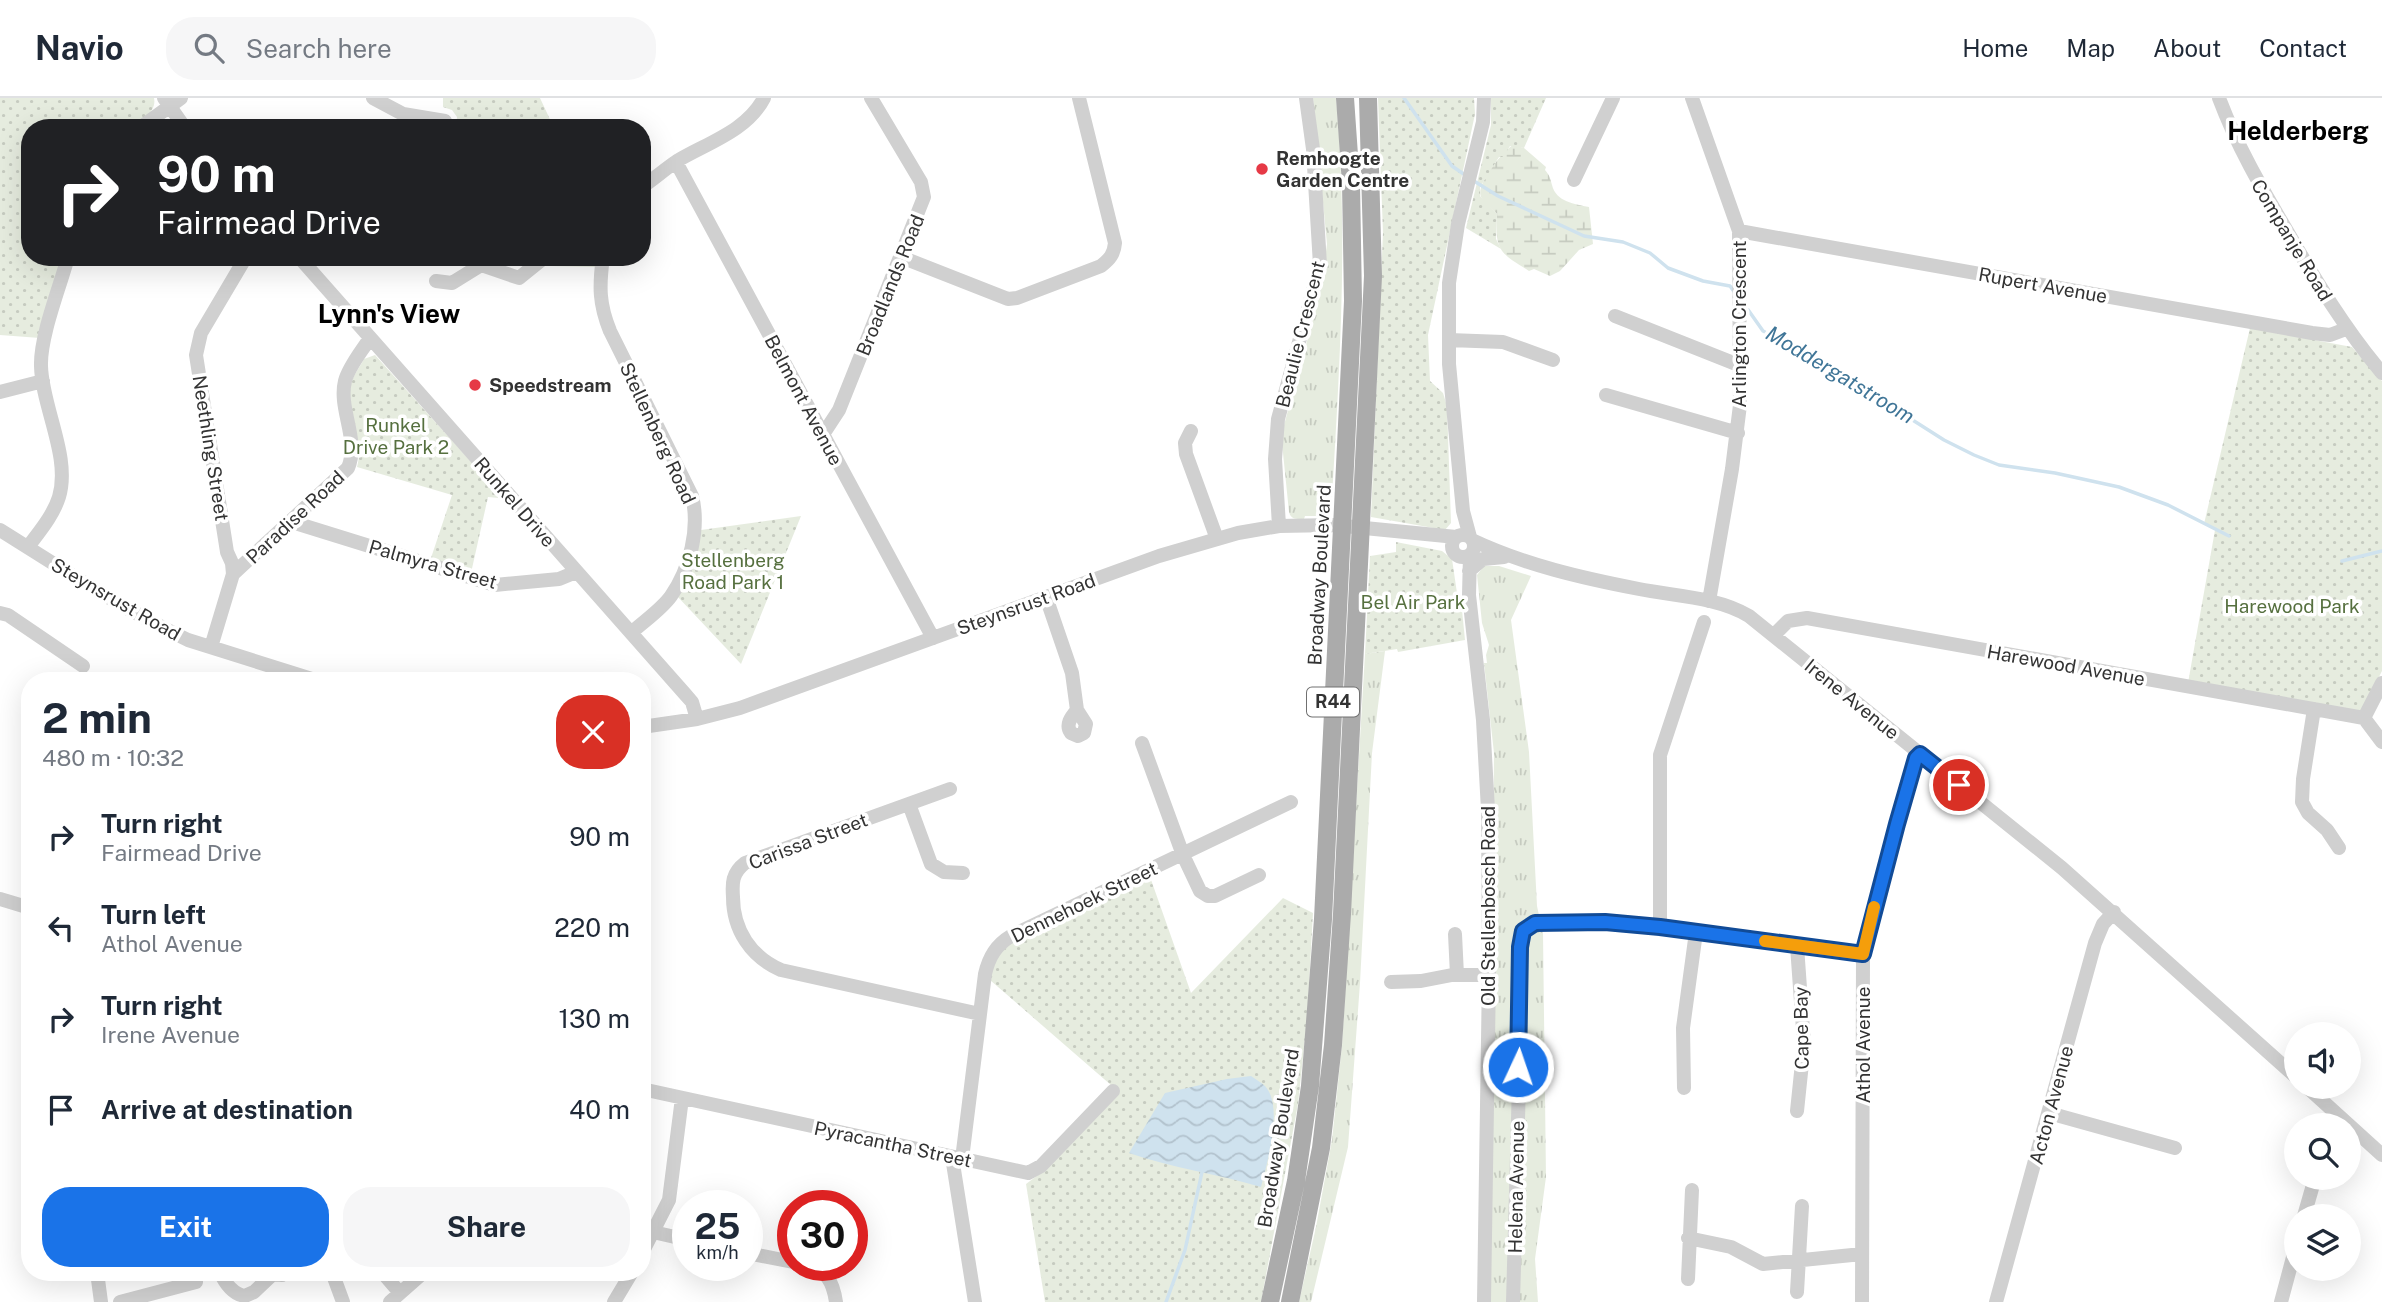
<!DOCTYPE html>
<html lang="en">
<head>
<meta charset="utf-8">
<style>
  body { margin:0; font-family:"Public Sans",sans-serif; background:#f6f6f7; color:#1f2937; height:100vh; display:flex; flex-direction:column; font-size:26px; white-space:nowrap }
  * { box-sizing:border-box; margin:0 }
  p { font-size:23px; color:#747a83 }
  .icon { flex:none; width:38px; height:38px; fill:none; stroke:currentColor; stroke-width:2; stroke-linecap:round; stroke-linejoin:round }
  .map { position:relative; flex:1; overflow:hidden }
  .side { position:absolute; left:21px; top:574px; width:630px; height:609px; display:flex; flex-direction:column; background:#fff; border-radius:28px; box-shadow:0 7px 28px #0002 }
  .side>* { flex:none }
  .hud { position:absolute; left:21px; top:21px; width:630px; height:147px; border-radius:28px; box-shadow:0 7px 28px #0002; background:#202124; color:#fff; overflow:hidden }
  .tools { position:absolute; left:2284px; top:924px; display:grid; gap:14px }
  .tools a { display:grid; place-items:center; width:77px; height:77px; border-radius:50%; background:#fff; box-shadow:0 7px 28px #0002; font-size:35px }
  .speed { position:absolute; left:672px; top:1092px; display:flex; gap:14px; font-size:35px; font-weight:700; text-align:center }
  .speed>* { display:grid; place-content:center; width:91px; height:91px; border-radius:50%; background:#fff; box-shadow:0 7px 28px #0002; line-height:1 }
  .speed small { font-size:18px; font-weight:400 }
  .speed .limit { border:10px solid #d22; background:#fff; color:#111 }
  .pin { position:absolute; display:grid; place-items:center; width:60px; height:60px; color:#fff; margin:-30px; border:4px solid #fff; border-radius:50%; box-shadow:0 2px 7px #0007 }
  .me { position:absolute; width:77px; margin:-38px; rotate:3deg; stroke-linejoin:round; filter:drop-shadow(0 0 5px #0008) }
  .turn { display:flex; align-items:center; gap:24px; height:147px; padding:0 21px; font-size:32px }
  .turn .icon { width:91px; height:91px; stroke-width:2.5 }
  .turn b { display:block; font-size:49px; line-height:60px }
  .round { display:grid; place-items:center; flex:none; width:74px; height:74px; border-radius:28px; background:#f6f6f7 }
  .head { display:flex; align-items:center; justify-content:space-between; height:119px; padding:0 21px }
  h1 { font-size:42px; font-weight:700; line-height:52px }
  .cta { display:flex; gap:14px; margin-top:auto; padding:14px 21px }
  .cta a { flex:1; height:80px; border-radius:28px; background:#1a73e8; color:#fff; font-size:28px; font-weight:700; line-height:80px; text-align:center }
  .cta a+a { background:#f6f6f7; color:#1f2937 }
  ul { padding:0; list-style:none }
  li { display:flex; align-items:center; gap:21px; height:91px; padding:0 21px }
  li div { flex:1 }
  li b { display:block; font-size:26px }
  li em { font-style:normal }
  header { display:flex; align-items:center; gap:42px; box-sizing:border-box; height:98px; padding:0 35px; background:#fff; border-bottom:2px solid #e0e1e3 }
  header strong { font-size:33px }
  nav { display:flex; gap:38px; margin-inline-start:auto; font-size:24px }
  .search { width:490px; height:63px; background:#f6f6f7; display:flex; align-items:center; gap:18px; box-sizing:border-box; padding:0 24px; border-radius:28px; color:#747a83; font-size:26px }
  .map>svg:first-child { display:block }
  .grass { fill:url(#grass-tufts) }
  .wetland { fill:url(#wetland-marsh) }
  .park { fill:url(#park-dots) }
  .water { fill:url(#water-waves) }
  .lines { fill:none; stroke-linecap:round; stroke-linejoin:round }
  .stream { stroke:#cfe2ee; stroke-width:3.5 }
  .minor { stroke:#d0d0d0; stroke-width:14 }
  .major { stroke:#ababab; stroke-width:18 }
  .route-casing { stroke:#114b97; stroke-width:18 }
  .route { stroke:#1a73e8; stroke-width:12 }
  .slow { stroke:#f59e0b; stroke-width:12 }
  .poi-dot { fill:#e63946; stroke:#fff; stroke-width:2.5 }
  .labels { text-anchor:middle; stroke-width:7; stroke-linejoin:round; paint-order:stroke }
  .shield { fill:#fff; stroke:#707070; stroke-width:2 }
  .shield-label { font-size:18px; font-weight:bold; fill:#333 }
  .poi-label { font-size:19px; font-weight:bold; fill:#333; stroke:#fff; text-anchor:start }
  .street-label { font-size:19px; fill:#333; stroke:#fff }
  .park-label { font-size:19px; fill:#56703f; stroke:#fff }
  .water-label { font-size:21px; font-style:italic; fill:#3f7597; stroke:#fff }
  .district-label { font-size:26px; font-weight:bold; fill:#000; stroke:#fff }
</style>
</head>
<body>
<header>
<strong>Navio</strong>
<div class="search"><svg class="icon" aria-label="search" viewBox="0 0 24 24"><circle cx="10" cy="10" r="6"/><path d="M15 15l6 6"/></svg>Search here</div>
<nav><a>Home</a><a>Map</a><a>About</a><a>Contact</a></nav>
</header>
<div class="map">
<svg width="2382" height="1204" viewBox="0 0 2382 1204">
  <defs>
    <pattern id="grass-tufts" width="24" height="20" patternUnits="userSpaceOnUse" patternTransform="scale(1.75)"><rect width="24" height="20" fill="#e6ecdf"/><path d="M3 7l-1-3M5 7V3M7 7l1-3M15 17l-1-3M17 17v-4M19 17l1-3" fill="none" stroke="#c6cbc0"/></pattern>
    <pattern id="wetland-marsh" width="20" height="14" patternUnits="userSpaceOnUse" patternTransform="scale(1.75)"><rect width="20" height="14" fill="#e6ecdf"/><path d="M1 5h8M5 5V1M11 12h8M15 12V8" fill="none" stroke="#c6cbc0"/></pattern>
    <pattern id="park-dots" width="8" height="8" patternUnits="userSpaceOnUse" patternTransform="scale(1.75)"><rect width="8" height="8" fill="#e6ecdf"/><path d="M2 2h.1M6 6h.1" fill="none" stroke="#c6cbc0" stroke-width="1.8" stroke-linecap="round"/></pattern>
    <pattern id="water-waves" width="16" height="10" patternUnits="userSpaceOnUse" patternTransform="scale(1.75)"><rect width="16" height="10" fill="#cfe2ee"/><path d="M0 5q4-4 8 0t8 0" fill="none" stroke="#b2c2cd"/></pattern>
  </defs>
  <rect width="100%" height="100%" fill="#fff"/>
  <path class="grass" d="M1313,0H1336C1349,142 1339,276 1331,418H1305L1304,421C1297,421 1291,422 1289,414L1282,345L1284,327L1320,196L1327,146Z
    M1484,468H1499L1531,478L1511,522L1529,654L1537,808L1543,836L1546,1079L1535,1161L1538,1204H1490L1494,655L1484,565H1487L1486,557L1489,547L1482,525L1477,477Z
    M1385,553L1372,655L1360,885L1348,1049L1311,1204H1299L1316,1129L1332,1042L1342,947L1365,556Z"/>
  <path class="wetland" d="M1513,47L1524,50L1546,69L1545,72C1550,78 1550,80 1552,87C1556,104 1575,106 1589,109L1593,146L1579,152L1560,173L1550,178L1534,171L1529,173C1499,154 1495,153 1497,116C1492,111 1484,105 1481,99C1475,87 1503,53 1513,47Z"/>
  <path class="park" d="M0,0H154C157,14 141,22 132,30H30V159H62L40,240L0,237Z
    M443,0H540L554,30H456L457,19L452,12L443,9Z
    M1378,0H1474L1475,16L1428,237L1430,283L1443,295L1447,308L1451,425L1445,432L1371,419L1383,135Z
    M1491,0H1546L1524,50L1510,48L1503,59H1499L1480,89V98L1497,116L1496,141L1501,151L1466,130L1491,27Z
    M549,159H597L595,169L549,168L543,165Z
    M2250,230L2352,249L2382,283V573L2363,610L2359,614L2188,585L2215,432L2204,426Z
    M375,257L500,396L499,400L488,399L471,475L430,463L452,397L357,369C365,342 343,313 351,286C353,277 360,269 364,261Z
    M801,418L741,566L677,498L701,432Z
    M1396,444L1442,453L1452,461L1458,502H1461L1465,542L1398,554L1397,551L1365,556L1370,458L1396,454Z
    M1149,776L1191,895L1283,800L1313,815L1307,922L1298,1006L1261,1204H1045L1026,1086L1038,1077L1119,994L990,882V875L1003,849Z"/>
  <path class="water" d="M1251,978C1255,981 1261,984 1265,988C1284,1008 1267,1065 1261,1089C1218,1076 1172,1070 1129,1055L1165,995L1227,981Z"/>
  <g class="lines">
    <path class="stream" d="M1404,0L1452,68L1465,77
      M1474,83L1498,98L1584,138L1623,144L1650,155L1668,170L1703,183L1730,188L1735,195
      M1744,206L1763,233L1857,282L1889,307L1944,342L1974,357L1999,367L2055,375L2119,389L2168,407L2229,438
      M2342,463L2382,453
      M1166,1204L1185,1152L1202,1074"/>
    <path class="minor" d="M164,0L185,30
      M373,0L403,16L445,23
      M1692,0L1739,133L1740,307L1732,371L1709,503
      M2219,0C2237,48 2261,89 2287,133C2316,183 2345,231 2382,275
      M140,30L181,0
      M676,64L933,540
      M1574,82L1613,0
      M642,89C654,81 665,71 677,63C707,45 747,33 764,0
      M1739,133L2312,235L2330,237L2346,231
      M299,159L685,596L692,604L697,621
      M603,159C599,188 599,206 610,233L692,398C700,430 690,471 671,498C661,512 644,523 631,535
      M901,159L1008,201L1017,200L1101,168C1110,161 1114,156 1115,145L1079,0
      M436,183L452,185L481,167L519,180L545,159
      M1615,218L1741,268
      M1449,242L1503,244L1553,262
      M0,294L43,283
      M1606,297L1738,335
      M1191,333L1185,345L1186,356L1217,441
      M822,338L839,312L924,99L921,84L871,0
      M292,424L495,487L559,481L576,474
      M1279,428L1275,361L1278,321L1320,167L1313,51L1306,0
      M0,432C61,470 122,511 188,542L318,583
      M1452 448a11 11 0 1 1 22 0a11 11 0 1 1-22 0Z
      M1470,439L1463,413L1449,266V185L1458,126L1483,24L1484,0
      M1472,442C1525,467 1582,480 1639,491C1674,498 1718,499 1749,518L2062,770L2296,979
      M28,449C39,434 53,418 59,399C71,359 42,309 41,268C40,238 60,189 68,159
      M1470,457L1469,497L1483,622L1488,712L1489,877L1484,1204
      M1469,473L1483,461L1504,459
      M233,476L348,370C360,342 338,311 345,283C349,268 362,253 370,240
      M1046,499L1072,575L1077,612L1086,626L1084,635L1078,638L1071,635C1065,627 1071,619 1077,612
      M0,515L8,517L83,568
      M1774,537L1788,523L1807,520L2364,620
      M211,549L233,476L232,465L227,454L196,257L201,235L246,159
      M2314,611L2303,681L2302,704L2308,715L2327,732L2339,750
      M2364,620L2382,585
      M2364,620L2382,644
      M642,629L697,621L740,610L1159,458L1238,435L1279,428L1334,427L1456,439
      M1142,645L1183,757L1200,793L1208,798H1215L1259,777
      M950,691L745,765C732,775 732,785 733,799C733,832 751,859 781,872L980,916
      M909,706L931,766L944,774L963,775
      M0,801L30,810
      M1660,829V657L1704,524
      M1455,836L1457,877
      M1797,848L1804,946L1797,1013
      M1391,884L1421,883L1452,877H1489
      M1488,969H1518
      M2307,989L2382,1057
      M1684,990L1683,930L1696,834
      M642,991L1028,1075L1041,1068L1113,993
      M2049,1015L2175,1050
      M952,1059L975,1204
      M962,1061L985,876C989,859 996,847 1011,838L1291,704
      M2304,1118L2315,1080
      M653,1134L688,1142
      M1688,1140L1731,1149L1763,1166L1862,1156
      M642,1155L669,1102L682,1000
      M747,1155L793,1164
      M806,1167C827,1172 833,1184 836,1204
      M97,1174L101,1204
      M220,1174C225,1185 232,1196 245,1198L254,1194L273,1176L282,1177
      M332,1174L343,1204
      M382,1174L400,1195
      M1688,1181L1692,1092
      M1797,1194L1802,1108
      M120,1204L196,1184
      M390,1204L424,1174
      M614,1204L632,1174
      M1513,1204L1520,948V849L1523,833L1528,828L1551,824L1624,825L1863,857
      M1862,1204L1863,857L1910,676L1920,656
      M1996,1204L2095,845L2103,826L2114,814
      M2281,1204L2296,1148"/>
    <path class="major" d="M1270,1204L1296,1083L1310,988L1323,821L1353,203L1351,86L1345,0
      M1290,1204L1321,1050L1333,947L1342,816L1373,178L1368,0"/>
  </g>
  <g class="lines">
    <defs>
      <path id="route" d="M1518,969L1520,849L1523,833L1535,825L1605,824L1660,829L1863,856L1897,726L1916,660L1920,656L1959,687"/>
    </defs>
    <use href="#route" class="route-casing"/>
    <use href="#route" class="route"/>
    <path class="slow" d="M1765,843L1863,856L1874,809"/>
  </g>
  <g class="poi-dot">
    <circle cx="1262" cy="71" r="7"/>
    <circle cx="475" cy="287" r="7"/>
  </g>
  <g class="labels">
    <rect class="shield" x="1307" y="589.5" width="52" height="29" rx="5"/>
    <g class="shield-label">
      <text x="1333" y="610">R44</text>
    </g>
    <g class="poi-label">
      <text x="1276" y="67">Remhoogte<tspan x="1276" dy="22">Garden Centre</tspan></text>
      <text x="489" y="294">Speedstream</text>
    </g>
    <g class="street-label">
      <text transform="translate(2292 142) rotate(59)" y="7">Companje Road</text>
      <text transform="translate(890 187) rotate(-68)" y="7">Broadlands Road</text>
      <text transform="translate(2043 187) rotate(10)" y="7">Rupert Avenue</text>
      <text transform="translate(1739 226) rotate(-90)" y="7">Arlington Crescent</text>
      <text transform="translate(1300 236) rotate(-76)" y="7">Beaulie Crescent</text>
      <text transform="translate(804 302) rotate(62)" y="7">Belmont Avenue</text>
      <text transform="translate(658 335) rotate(65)" y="7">Stellenberg Road</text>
      <text transform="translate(211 350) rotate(81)" y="7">Neethling Street</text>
      <text transform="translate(515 404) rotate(49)" y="7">Runkel Drive</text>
      <text transform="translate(295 419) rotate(-43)" y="7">Paradise Road</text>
      <text transform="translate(433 466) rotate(16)" y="7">Palmyra Street</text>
      <text transform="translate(1319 477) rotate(-87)" y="7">Broadway Boulevard</text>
      <text transform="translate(116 501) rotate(30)" y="7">Steynsrust Road</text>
      <text transform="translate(1026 506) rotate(-20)" y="7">Steynsrust Road</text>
      <text transform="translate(2066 567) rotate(10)" y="7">Harewood Avenue</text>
      <text transform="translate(1852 601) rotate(39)" y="7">Irene Avenue</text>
      <text transform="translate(808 743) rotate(-21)" y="7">Carissa Street</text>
      <text transform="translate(1084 804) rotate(-26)" y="7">Dennehoek Street</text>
      <text transform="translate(1488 808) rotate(-90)" y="7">Old Stellenbosch Road</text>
      <text transform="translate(1801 930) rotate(-91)" y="7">Cape Bay</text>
      <text transform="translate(1863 947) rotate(-90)" y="7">Athol Avenue</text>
      <text transform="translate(2051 1007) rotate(-75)" y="7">Acton Avenue</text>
      <text transform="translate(1278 1040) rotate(-81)" y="7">Broadway Boulevard</text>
      <text transform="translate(893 1046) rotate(12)" y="7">Pyracantha Street</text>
      <text transform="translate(1516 1089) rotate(-89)" y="7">Helena Avenue</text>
    </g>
    <g class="park-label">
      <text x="396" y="334">Runkel<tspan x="396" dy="22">Drive Park 2</tspan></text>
      <text x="733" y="469">Stellenberg<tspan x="733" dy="22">Road Park 1</tspan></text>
      <text x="1413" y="511">Bel Air Park</text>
      <text x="2292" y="515">Harewood Park</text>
    </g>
    <g class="water-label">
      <text transform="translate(1840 277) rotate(31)" y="7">Moddergatstroom</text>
    </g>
    <g class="district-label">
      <text x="2298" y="42">Helderberg</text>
      <text x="389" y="225">Lynn's View</text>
    </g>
  </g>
</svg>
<div class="tools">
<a><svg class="icon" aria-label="sound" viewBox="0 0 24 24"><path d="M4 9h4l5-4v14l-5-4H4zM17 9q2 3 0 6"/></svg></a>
<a><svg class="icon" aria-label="search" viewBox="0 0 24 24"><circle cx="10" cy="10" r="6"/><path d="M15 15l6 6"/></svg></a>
<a><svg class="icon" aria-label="layers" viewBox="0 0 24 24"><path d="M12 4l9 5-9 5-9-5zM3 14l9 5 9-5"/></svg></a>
</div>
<div class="speed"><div>25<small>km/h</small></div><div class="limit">30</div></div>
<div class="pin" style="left:1959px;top:687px;background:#d93025"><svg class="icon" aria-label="arrive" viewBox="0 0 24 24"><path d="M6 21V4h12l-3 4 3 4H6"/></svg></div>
<svg class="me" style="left:1518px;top:969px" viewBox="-20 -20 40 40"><circle r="17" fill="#1a73e8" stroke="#fff" stroke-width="3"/><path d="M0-11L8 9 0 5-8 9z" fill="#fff"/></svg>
<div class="hud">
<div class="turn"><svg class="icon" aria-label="right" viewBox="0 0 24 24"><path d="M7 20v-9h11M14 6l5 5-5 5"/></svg><div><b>90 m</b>Fairmead Drive</div></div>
</div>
<section class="side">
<div class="head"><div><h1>2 min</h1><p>480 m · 10:32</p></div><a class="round" style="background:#d93025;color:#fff"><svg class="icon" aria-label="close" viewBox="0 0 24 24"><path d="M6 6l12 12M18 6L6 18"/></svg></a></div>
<ul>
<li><svg class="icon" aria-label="right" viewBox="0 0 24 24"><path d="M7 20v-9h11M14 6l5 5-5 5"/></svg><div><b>Turn right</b><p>Fairmead Drive</p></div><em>90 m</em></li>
<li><svg class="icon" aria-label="left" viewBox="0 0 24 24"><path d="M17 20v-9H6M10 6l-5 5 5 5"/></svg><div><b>Turn left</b><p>Athol Avenue</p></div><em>220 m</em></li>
<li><svg class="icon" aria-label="right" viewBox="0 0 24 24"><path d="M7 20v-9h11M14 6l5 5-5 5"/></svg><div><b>Turn right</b><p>Irene Avenue</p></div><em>130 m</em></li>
<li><svg class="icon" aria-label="arrive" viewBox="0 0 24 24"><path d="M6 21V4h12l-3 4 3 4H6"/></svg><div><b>Arrive at destination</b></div><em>40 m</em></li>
</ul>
<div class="cta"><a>Exit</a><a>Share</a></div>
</section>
</div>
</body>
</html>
